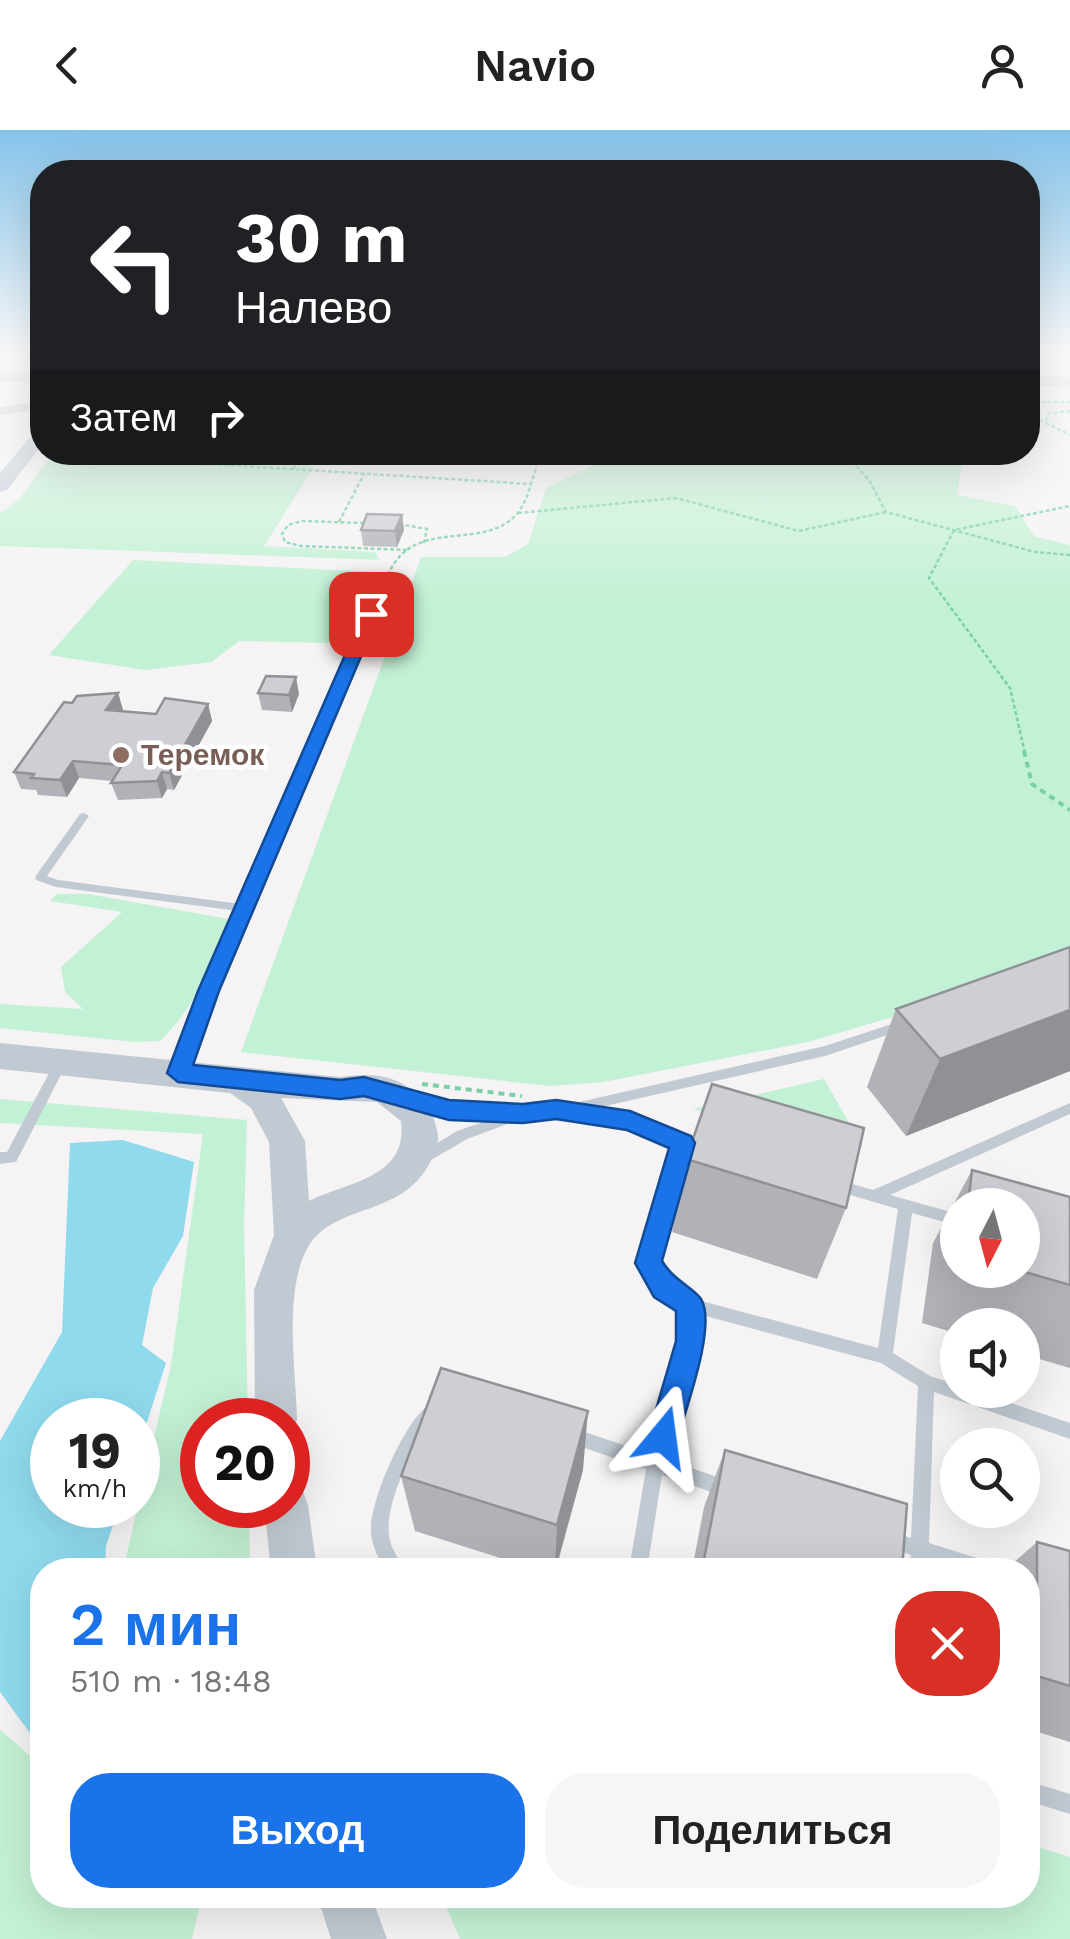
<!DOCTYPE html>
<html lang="ru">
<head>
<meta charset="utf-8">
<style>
  body { margin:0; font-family:"Work Sans",sans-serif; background:#f6f6f6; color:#222; height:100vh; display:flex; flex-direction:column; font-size:38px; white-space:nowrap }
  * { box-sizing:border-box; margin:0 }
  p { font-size:32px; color:#767676 }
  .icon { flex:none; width:55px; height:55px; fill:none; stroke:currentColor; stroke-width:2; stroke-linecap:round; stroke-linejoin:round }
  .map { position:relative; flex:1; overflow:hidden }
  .panel { position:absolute; left:30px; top:1428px; width:1010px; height:350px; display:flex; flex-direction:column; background:#fff; border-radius:40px; box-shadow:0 10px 40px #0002 }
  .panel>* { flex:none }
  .top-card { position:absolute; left:30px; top:30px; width:1010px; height:305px; border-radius:40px; box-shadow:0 10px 40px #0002; background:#202124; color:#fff; overflow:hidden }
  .needle { width:65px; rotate:186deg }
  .fabs { position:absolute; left:940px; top:1058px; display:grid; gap:20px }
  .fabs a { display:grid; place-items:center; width:100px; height:100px; border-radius:50%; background:#fff; box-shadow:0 10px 40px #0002; font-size:50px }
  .speed { position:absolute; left:30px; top:1268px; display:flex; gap:20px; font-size:50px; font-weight:700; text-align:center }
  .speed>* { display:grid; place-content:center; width:130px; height:130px; border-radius:50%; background:#fff; box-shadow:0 10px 40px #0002; line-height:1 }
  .speed small { font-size:25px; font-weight:400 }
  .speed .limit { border:15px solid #d22; background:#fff; color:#111 }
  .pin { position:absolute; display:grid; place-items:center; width:85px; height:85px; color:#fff; margin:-42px; border-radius:20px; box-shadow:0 5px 15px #0006 }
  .me { position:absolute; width:110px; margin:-55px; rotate:16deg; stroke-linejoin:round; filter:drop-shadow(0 0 8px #0008) }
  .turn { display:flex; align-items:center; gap:35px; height:210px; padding:0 40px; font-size:45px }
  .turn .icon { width:130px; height:130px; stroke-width:2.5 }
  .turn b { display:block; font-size:70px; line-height:85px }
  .then { display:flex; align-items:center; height:95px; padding:0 40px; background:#0003; gap:20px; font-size:38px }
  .round { display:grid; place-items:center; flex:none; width:105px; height:105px; border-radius:40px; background:#f6f6f6 }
  .overview { display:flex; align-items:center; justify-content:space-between; height:170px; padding:0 40px }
  h1 { font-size:60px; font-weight:600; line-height:75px; color:#1a73e8 }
  .button { display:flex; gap:20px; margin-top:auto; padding:20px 40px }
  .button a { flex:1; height:115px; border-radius:40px; background:#1a73e8; color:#fff; font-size:40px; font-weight:600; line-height:115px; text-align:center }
  .button a+a { background:#f6f6f6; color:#222 }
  header { display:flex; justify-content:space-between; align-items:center; height:130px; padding:0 40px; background:#fff; font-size:45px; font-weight:600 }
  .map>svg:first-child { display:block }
  .green { fill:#c3f1d5 }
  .water { fill:#90daee }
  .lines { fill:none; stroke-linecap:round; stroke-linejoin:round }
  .path-far1 { stroke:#7ad0a6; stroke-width:2.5; stroke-dasharray:4 2.5; stroke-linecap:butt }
  .path { stroke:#7ad0a6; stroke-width:4; stroke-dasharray:6 5; stroke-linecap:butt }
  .service { fill:#c1cad2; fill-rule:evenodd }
  .minor { fill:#c1cad2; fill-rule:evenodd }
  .tertiary { fill:#c1cad2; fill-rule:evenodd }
  .secondary { fill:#c1cbd6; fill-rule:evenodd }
  .wall { fill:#b0b2b7; fill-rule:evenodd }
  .shaded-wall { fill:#909195 }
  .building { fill:#cdcfd5; stroke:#909195; stroke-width:2.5 }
  .route { fill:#1a73e8; stroke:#114b97; stroke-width:2.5 }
  .education-dot { fill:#8d6e63; stroke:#fff; stroke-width:4 }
  .labels { text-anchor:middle; stroke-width:9; stroke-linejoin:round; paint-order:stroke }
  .far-education-label { font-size:30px; font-weight:bold; fill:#785e54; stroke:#fff; text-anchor:start }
</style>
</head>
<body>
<header><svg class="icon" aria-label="back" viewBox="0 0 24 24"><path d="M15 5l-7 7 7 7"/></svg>Navio<svg class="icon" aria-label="person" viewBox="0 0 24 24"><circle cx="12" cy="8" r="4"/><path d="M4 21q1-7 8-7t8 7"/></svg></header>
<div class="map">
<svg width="1070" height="1809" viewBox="0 0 1070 1809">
  <rect width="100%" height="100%" fill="#f5f3f3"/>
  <path class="green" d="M621,322L964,323L957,365L1015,376L1034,406L1070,415V830L1008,853L808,912L603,952L550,956L241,922L421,427H505L528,414L546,358Z
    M54,323H291L289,326L314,337L264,416L375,422L380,430L0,416V384L19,369Z
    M133,430L378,442L330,513L239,511L211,532L145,540L49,525Z
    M57,764H88L229,789C215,833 193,880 160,911L134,912L0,898V874L83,879L65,862L61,837L122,782L50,771Z
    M824,949L863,1017L693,979Z
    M0,969L247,990L244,1096L248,1290H202V1375H249L250,1440H123L171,1235L203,1004L0,993Z
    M0,1599L42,1637V1765H202L192,1809H0Z
    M1028,1714L1070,1727V1809H460L441,1765H1028Z"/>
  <path class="water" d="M123,1010L194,1032L183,1106L153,1158L142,1215L166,1233L138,1320V1290H52V1375H120L106,1416L105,1440H42V1593L35,1610L0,1562V1311L62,1202L70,1013Z"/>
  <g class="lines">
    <path class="path-far1" d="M1028,272H1070
      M1028,284L1070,305
      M1046,291L1048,284L1070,281
      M843,322L869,350L886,382L1035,422L1070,425
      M49,324L530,354
      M293,339L303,322
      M518,383L676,368L799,401L886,382
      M339,392L364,344
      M364,393L302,391L288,395L282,404L285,412L301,416L409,420
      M399,394L427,399L424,413
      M375,475C382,459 388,439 400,426C431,394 484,417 515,386C527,374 531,352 537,336
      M1025,623L1010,558L929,448L954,400L1070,376"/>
    <path class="path" d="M1024,621L1032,654L1070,680
      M422,954L522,966"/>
    <path class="service" d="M368,482L375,484L215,861L184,943L183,947H173L172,943L203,861L238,781L56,757L36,750L35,747L80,684L84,683L89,686L47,746L58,750L241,774Z
      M901,891L907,896L905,899L825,926L592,979L630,986L695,1011L697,1015L695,1019L687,1020L656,1132L668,1153L694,1169L878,1218L898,1079L830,1059L828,1055L830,1051L835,1049L873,1060L1070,973V984L890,1065L958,1084V1096L912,1083L893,1223L930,1246L958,1255V1260H973L1070,1293V1309L934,1262L929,1413L986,1431L992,1434L995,1440H958L928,1431V1440H910L911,1425L882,1415L879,1409L882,1403L888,1400L911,1408L918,1256L881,1233L698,1184V1211L665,1329L732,1352L735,1358L732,1364L726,1367L662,1345L647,1440H629L646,1339L570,1313L564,1311L562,1305L564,1299L570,1297L650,1324L682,1211V1179L658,1163L641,1133L675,1015L629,996L556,984L521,989L467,1009L421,1036L416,1034L414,1030L416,1026L457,1001L495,988L449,985L407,974L405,970L407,966L412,965L449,975L523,979L556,974L566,975L825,916Z
      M61,928L66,930L67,933L16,1032L0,1034V1022H7L56,930Z
      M433,1272L439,1274L441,1280C436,1289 429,1297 423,1306C406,1333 383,1379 390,1411C393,1422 400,1430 404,1440H385C377,1426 370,1412 371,1396C373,1365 406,1286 433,1272Z
      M1028,1651L1070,1664V1684L1028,1671Z"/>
    <path class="minor" d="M0,244L42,245V252H0Z
      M42,271V279L0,285V277Z"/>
    <path class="tertiary" d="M0,913L340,947C364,944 385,943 406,956C425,968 434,982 438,1005C439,1014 436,1018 433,1026C407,1089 335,1071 308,1117C283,1161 296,1240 297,1290L291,1305L288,1306V1290H255L254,1160L274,1105L269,1012L251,978L230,963L0,939ZM281,968L377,972L401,991C408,1048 350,1051 309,1071L305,1011Z
      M288,1353L302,1359L308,1375L317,1440H271L264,1375H288Z
      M317,1765H371L387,1809H331Z"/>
    <path class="secondary" d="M1028,245L1070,247V257L1028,255Z
      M42,299V315L7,360L0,362V343L36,300Z"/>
  </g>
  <path class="wall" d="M318,322H341L338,329L319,328Z
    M402,385L404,400L397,417L363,416L361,400Z
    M118,563L123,580L122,581L156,584L208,574L212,591L174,660L167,659L162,668L118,670L111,653L113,651L79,648L67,667L38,665L36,660L21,659L14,642L72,573Z
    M258,563L299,564L292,582L262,580Z
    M1070,817V941L906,1006L867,957L896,879Z
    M686,1029L846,1078L817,1149L672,1102Z
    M972,1040L1070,1067V1238L1022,1224V1195H958V1204L922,1193L933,1113ZM958,1075H1022V1140H958Z
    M725,1320L902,1440H692L704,1377Z
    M583,1340L556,1440H538L415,1401L401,1346Z
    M1037,1412L1070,1421V1612L1028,1599V1440H1005Z"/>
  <path class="shaded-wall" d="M402,385L404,400L397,417L395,401Z
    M296,547L299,564L292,582L289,565Z
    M118,563L123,580L112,597L106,580Z
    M208,574L212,591L174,660L169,643Z
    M73,631L79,648L67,667L60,650Z
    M162,642L167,659L162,668L157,651Z
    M1070,880V941L906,1006L940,929Z
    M588,1281L583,1340L555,1440L557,1395Z"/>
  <path class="building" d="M367,384L402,385L395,401L361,400Z
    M266,546L296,547L289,565L258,563Z
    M118,563L106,580L156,584L165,568L208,574L169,643L162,642L157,651L111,653L122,635L73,631L60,650L31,648L34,644L14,642L64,572L72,573L77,566Z
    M1070,817V880L940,929L896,879Z
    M712,954L864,998L846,1078L686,1029Z
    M972,1040L1070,1067V1155L1018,1140H1022V1075H968Z
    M441,1238L588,1281L557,1395L401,1346Z
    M725,1320L907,1374L902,1440H702Z
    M1037,1412L1070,1421V1556L1037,1546Z"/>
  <linearGradient id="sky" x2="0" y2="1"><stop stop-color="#85c3ea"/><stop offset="0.47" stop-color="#fafafa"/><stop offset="1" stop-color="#fafafa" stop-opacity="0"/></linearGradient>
  <rect width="1070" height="474" fill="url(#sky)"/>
  <path class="route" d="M371,480L379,484L219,861L193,935L340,950L364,947L449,970L523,974L556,970L630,981L691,1006L695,1013L662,1131C674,1151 693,1157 701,1169C717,1195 686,1278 678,1307L674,1318L663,1322L653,1318L648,1307L676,1211V1181L654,1167L635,1133L669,1018L627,1000L556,989L523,993L449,990L364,966L340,969L178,952L167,943L198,861L363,484Z"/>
  <circle class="education-dot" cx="121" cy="625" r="10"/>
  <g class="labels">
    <g class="far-education-label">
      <text x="141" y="635">Теремок</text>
    </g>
  </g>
</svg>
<div class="fabs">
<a><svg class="needle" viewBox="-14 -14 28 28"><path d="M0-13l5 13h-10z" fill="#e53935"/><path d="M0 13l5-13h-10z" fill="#767676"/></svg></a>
<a><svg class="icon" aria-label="sound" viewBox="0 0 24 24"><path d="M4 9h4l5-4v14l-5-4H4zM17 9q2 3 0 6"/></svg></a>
<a><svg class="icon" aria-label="search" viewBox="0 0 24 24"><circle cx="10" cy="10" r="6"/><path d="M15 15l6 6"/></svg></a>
</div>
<div class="speed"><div>19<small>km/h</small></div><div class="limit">20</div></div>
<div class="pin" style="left:371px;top:484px;background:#d93025"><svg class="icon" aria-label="arrive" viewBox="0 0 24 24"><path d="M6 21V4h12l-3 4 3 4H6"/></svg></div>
<svg class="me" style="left:663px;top:1307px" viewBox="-20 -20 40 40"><path d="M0-17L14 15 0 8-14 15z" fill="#1a73e8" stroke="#fff" stroke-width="4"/></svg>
<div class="top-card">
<div class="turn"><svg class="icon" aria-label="left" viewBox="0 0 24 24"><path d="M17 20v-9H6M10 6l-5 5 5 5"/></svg><div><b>30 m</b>Налево</div></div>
<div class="then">Затем<svg class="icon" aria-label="right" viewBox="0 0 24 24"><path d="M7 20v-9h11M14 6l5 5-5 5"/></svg></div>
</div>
<section class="panel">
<div class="overview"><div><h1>2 мин</h1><p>510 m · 18:48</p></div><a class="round" style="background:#d93025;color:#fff"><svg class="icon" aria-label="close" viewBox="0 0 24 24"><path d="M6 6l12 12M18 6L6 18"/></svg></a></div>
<div class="button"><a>Выход</a><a>Поделиться</a></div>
</section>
</div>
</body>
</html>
